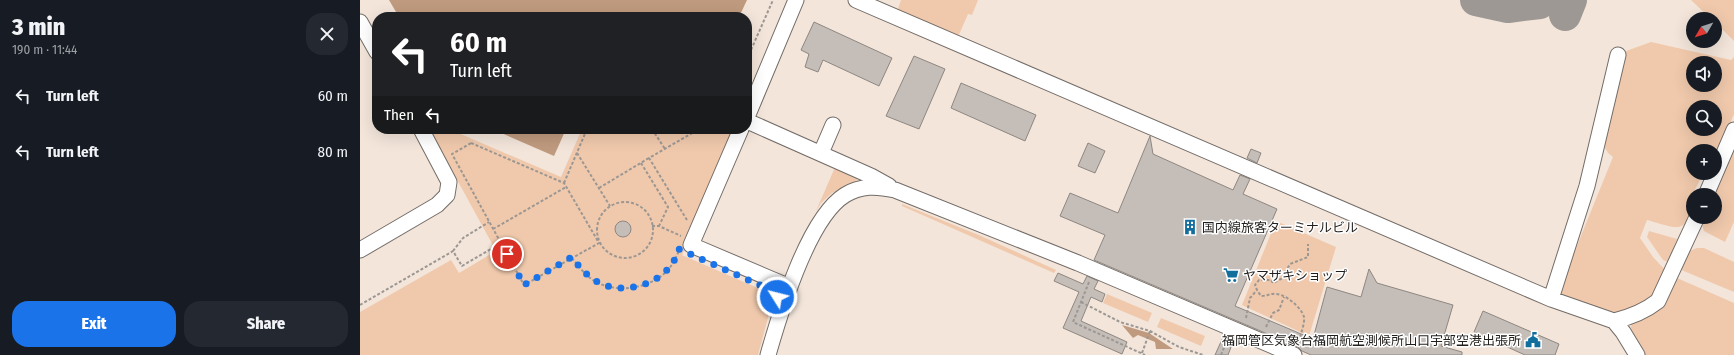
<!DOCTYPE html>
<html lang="en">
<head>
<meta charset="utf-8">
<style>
  body { margin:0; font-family:"Fira Sans Condensed","Noto Sans JP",sans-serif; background:#242831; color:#f1f3f6; height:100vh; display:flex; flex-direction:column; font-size:15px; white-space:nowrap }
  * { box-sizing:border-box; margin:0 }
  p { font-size:13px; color:#9ea1a6 }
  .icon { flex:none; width:22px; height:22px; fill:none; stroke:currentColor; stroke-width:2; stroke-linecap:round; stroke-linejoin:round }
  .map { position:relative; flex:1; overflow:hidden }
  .details { display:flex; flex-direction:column; background:#171b24; width:360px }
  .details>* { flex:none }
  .top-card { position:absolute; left:12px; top:12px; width:380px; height:122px; border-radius:16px; box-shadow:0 4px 16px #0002; background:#202124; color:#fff; overflow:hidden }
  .needle { width:26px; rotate:231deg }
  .fabs { position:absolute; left:1326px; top:12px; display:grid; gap:8px }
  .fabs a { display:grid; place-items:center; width:36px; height:36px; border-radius:50%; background:#171b24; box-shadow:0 4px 16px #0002; font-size:20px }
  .pin { position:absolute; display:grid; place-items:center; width:34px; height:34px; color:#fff; margin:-17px; border:2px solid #fff; border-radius:50%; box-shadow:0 1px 4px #0007 }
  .me { position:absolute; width:44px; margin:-22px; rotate:306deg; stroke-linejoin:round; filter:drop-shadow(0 0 3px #0008) }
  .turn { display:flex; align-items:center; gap:14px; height:84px; padding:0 12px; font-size:18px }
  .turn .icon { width:52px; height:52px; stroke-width:2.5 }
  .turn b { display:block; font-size:28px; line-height:34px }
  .then { display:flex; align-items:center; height:38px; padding:0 12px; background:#0003; gap:8px; font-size:15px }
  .round { display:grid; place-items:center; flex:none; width:42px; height:42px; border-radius:16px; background:#242831 }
  .head { display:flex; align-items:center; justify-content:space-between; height:68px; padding:0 12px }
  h1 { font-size:24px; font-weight:800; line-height:30px }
  .cta { display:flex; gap:8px; margin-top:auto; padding:8px 12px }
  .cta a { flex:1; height:46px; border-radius:16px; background:#1a73e8; color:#fff; font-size:16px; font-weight:800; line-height:46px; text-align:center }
  .cta a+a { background:#242831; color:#f1f3f6 }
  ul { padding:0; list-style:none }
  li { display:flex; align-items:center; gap:12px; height:56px; padding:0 12px }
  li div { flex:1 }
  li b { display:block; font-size:15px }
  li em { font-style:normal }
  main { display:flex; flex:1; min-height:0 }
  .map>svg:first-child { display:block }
  .built { fill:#f3e5da; fill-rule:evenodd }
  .green { fill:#f0c9ac; fill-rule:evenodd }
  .water { fill:#bf9a7e }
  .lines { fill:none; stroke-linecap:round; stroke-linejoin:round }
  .taxiway { stroke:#9e9894; stroke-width:32 }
  .building { fill:#c5bdb8; stroke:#8e8782 }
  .minor-casing { stroke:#736c67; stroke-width:17 }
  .path { stroke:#9c9792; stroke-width:2; stroke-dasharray:3 2; stroke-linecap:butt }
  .minor { stroke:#fff; stroke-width:15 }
  .route { stroke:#1a73e8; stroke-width:7; stroke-dasharray:0 12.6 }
  .labels { text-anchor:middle; stroke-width:3; stroke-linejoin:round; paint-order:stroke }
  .poi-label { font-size:13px; fill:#211e1c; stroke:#fff; text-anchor:start }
</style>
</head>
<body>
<main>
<section class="details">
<div class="head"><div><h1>3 min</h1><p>190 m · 11:44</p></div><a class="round"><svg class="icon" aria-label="close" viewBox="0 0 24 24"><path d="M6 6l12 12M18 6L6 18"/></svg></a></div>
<ul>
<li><svg class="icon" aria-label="left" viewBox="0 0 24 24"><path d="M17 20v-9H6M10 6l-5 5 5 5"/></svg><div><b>Turn left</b></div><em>60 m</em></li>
<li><svg class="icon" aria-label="left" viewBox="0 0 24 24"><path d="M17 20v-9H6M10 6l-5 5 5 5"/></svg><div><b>Turn left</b></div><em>80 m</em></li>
</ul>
<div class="cta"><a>Exit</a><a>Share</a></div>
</section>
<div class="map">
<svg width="1374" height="355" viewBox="0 0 1374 355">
  <rect width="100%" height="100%" fill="#fcf4ee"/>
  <path class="built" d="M0,0H1374V355H0ZM17,17H387V129H17ZM1333,19H1355V41H1333ZM1333,63H1355V85H1333ZM1333,107H1355V129H1333ZM1333,151H1355V173H1333ZM1333,195H1355V217H1333Z"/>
  <path class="green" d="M541,0H618L612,15L608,14L598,37L537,12Z
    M1331,0H1374V41L1355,22V19H1351Z
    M1291,42L1371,60L1374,57V114L1361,145L1355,152L1333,151V173H1343C1340,180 1335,189 1333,195C1331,205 1331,225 1318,227C1311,228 1295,222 1287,220L1280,238L1293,257L1306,271L1300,289L1286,304L1259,315L1242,313L1197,295L1253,157L1248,153L1241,141L1266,51ZM1333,63H1355V85H1333ZM1333,107H1355V129H1333Z
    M76,129H89L201,177L222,129H376L322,255L414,295L398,355H0V312L91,260L99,273L136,251L71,132Z
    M1374,141V222L1365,242L1344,231L1342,224V217H1355V195H1350Z
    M476,165L498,177L497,180L472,193L461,203L456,211Z
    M542,204L621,236L696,270L694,273L542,206Z
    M916,221L976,247L949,336L882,305Z
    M1289,231L1317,239L1308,262L1303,260L1287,237Z
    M1337,248H1344L1374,262V292L1319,269L1327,252Z
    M1317,278L1374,303V355H1285L1270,331L1272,323Z
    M747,294L792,313L788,322L743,303Z
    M801,318L845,336L841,346L797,327Z"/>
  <path class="water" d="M29,0H387L379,17H39Z
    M132,129H206L194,156Z
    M762,325L789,333L813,349H796L795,342L778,335L773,338Z"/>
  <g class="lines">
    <path class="taxiway" d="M1116,0L1148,7L1180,3L1184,0
      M1205,15L1211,0"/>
  </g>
  <path class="building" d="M454,22L532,58L519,86L463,60L458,72L445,67L449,54L441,50Z
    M554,56L585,69L559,129L526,116Z
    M601,83L676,115L665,141L591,108Z
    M790,136L793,154L873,190L880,175L890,179L883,194L917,209L875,306L953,339L967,287L1001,297L1009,269L1017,283L1093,305L1081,346L1102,352V355H951L942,351L938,347L734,260L745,235L700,216L710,193L758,213Z
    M728,143L745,151L735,173L718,166Z
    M891,149L901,153L897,163L887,158Z
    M255 229a8 8 0 1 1 16 0a8 8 0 1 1-16 0Z
    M698,273L723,284L727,276L738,281L734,289L745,294L742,302L731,297L721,321L767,342L762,354L703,328L719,292L694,281Z
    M1123,311L1199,344L1195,355H1165L1114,332Z
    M864,335L874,339L868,355H855Z"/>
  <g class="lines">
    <defs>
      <path id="minor" d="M496,0L1191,299
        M0,22L17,52
        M1258,55L1227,186L1191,299L1254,321L1263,332L1277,355
        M387,117L436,0
        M387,121L511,176L529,186
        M381,129L331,245L430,287
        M461,153L473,125
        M1346,195L1374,130
        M0,250L77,205L87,195L89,182L61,129
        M1254,321C1271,317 1284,312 1298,301L1337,217
        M408,355C420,313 448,218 485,195C501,185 517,186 535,190L718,263L934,355"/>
    </defs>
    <use href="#minor" class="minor-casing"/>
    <path class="path" d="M387,59L413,0
      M292,129L305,149
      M111,143L204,183L239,243L164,285L92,154Z
      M217,153L250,206
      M281,163L308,207L299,226
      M204,183L227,129
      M239,188L289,158
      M237 230a28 28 0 1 1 56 0a28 28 0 1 1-56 0Z
      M327,220L289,158L339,129
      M292,226H299L321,236
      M133,229L206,187
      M93,251L103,238L129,222
      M212,258C219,267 226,276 236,282C259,294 291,288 308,270C313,264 316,257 319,251
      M729,282L713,322L785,355
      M721,302L760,322L790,331L819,347L843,355
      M0,305L93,251L102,266L141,243
      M886,318L890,298L897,290
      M906,327L913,313L919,310L924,297
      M939,342C940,335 945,324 944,317C942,308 924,292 913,294C909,294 906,296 901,296L897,290L895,285L899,280H911L913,283L921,279L930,264L948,257V244
      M782,353L790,331
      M861,355L867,340"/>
    <use href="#minor" class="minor"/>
  </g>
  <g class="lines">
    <path class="route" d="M147,254L164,285L212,257C219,267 226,275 236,281C258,294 290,288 307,270C313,265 316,257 319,249L413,291L417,297"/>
  </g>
  <defs>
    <symbol id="building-bare" viewBox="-9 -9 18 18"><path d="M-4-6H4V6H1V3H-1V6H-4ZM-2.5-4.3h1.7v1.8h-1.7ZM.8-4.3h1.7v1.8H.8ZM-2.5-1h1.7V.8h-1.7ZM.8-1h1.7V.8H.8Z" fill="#126e9d" stroke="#fff" stroke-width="2.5" paint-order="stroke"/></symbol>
    <symbol id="supermarket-bare" viewBox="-9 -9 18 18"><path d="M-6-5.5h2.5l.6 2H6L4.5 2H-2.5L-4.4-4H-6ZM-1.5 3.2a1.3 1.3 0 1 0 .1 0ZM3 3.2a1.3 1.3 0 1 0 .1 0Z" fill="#126e9d" stroke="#fff" stroke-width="2.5" paint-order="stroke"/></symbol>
    <symbol id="civic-bare" viewBox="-9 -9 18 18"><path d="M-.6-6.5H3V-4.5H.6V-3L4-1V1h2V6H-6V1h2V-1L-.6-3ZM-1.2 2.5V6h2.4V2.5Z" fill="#126e9d" stroke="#fff" stroke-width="2.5" paint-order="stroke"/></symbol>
  </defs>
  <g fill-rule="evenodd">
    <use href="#building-bare" x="819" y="216" width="22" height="22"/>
    <use href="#supermarket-bare" x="860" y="264" width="22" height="22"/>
    <use href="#civic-bare" x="1162" y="329" width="22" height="22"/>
  </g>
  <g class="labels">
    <g class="poi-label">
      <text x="842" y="232">国内線旅客ターミナルビル</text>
      <text x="883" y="280">ヤマザキショップ</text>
      <text x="1161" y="345" text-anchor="end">福岡管区気象台福岡航空測候所山口宇部空港出張所</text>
    </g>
  </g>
</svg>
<div class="fabs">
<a><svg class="needle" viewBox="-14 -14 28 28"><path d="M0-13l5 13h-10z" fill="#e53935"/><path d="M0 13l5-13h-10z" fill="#9ea1a6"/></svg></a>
<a><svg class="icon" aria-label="sound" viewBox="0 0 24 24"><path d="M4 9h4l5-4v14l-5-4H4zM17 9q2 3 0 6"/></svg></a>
<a><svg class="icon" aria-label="search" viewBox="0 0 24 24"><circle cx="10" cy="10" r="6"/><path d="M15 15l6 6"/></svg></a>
<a>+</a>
<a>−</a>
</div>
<div class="pin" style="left:147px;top:254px;background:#d93025"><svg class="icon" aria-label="arrive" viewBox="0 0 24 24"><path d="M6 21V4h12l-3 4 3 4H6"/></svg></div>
<svg class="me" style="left:417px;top:297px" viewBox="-20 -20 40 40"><circle r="17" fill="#1a73e8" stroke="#fff" stroke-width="3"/><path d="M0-11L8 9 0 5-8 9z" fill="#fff"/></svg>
<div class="top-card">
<div class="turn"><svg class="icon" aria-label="left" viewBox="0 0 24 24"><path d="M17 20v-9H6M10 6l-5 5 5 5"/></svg><div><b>60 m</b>Turn left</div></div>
<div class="then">Then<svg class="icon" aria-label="left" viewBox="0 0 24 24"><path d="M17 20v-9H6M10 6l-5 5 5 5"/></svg></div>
</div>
</div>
</main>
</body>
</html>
